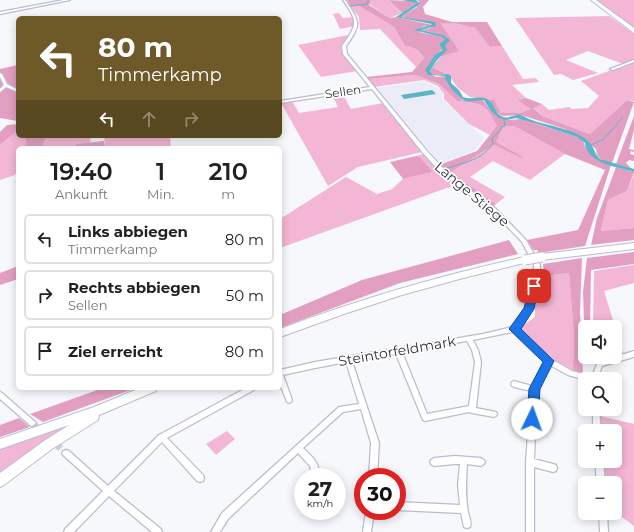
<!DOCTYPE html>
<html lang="de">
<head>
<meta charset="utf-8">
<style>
  body { margin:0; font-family:Montserrat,sans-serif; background:#f6f6f6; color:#202124; height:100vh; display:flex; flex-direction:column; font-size:15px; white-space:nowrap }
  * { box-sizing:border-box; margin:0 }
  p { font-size:13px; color:#757577 }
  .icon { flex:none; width:22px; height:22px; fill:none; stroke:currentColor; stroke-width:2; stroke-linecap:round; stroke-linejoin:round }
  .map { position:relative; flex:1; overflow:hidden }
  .side { position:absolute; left:16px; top:146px; width:266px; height:244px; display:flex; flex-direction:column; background:#fff; border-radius:6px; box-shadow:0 2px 10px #0003 }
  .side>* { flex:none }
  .guide { position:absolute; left:16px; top:16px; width:266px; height:122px; border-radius:6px; box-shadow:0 2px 10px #0003; background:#6d5a28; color:#fff; overflow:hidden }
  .fabs { position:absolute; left:578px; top:320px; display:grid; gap:8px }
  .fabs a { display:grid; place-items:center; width:44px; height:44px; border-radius:6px; background:#fff; box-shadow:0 2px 10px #0003; font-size:20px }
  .speed { position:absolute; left:294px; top:468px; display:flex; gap:8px; font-size:20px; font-weight:700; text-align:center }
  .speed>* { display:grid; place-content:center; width:52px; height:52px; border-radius:50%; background:#fff; box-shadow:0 2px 10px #0003; line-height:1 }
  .speed small { font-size:10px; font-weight:400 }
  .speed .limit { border:6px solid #d22; background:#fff; color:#111 }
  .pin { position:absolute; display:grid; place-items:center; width:34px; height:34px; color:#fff; margin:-17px; border-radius:8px; box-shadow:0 2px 6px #0006 }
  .me { position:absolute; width:44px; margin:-22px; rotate:3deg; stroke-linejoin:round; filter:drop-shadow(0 0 3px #0008) }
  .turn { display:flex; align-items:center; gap:14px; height:84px; padding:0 16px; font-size:18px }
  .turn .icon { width:52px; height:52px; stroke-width:2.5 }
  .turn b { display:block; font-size:28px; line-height:34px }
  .lanes { display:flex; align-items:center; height:38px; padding:0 16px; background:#0003; justify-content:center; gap:20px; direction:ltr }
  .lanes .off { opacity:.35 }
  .eta { display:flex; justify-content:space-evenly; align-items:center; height:68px; text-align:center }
  .eta b { font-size:24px; font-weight:600; line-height:28px }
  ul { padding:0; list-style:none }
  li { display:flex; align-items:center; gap:12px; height:50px; margin:0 8px 6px; padding:0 8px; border:2px solid #e0e0e0; border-radius:6px }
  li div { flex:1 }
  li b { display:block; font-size:15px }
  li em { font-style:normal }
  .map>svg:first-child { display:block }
  .built { fill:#ebecf8 }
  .green { fill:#f3b6d5 }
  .forest { fill:#e39fc2 }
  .water { fill:#59b6c9 }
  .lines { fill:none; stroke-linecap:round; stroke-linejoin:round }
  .stream { stroke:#59b6c9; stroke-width:1 }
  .minor-tunnel { stroke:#cfd0d5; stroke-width:7; stroke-dasharray:7 3.5; stroke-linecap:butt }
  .minor-casing { stroke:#babcd0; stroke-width:2.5 }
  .primary-casing { stroke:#babcd0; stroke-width:2 }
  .trunk-casing { stroke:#babcd0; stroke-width:2 }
  .minor { fill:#fff; fill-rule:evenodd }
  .primary { fill:#fff; fill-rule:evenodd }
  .trunk { fill:#fff; fill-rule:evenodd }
  .trunk-bridge-casing { stroke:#babcd0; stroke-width:11; stroke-linecap:butt }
  .trunk-bridge { stroke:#fff; stroke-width:9 }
  .route { fill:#1a73e8; stroke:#114b97 }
  .labels { text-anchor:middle; stroke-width:3.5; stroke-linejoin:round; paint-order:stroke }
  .far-street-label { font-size:12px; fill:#2f3038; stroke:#fff }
  .street-label { font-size:14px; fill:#2f3038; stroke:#fff }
</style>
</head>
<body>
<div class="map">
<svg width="634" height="532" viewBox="0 0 634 532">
  <rect width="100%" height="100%" fill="#f7f8fc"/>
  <path class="built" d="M424,81L437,87L443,93L442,99L484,138L475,150L441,164L376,88Z"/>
  <path class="green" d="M371,0H389L402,13L390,18L369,4Z
    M596,0H634V29Z
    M359,6L394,27L405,46C414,47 420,50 424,58L416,67L380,29L360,30L359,17L351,7Z
    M339,13L343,18L354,17L356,26L340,29L333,14Z
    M609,16L634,34V60L623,64L588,51L566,60L598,73L573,80L561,74L554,75L515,18Z
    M439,23H454L475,28L490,47L502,46L523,79L536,78L539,82L512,85L526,98L519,100L530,109L520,113H501L494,101L470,97L457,87L448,74L434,68L442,56Z
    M353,34L343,46V52L357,71L321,77L298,45Z
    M634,62V101L627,100L590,134L542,116L534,107L542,104L549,110L569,107L572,109L588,108L599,96L581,81Z
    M415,75L439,84L457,101C481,103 487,104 498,126L490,135L469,124L444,99V94L438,86L424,80L374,87L368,79Z
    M342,93L351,109L383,103L422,152L358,167L328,186L281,103L292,101L299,113L338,107L332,95Z
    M503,126H514L565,154L530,180L493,161L470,177L505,197L496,204L451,172L494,145L523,158L495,142Z
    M18,130V136H26V148H18V168L15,175L0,180V145Z
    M55,136H91L90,143L76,144V148H42L45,139Z
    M104,136H170L171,148H105Z
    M424,154L455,185L280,248V219L346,177L377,194L392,189L403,179L433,172L420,157L416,156Z
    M634,174V228L601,231L608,200L627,191Z
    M634,265V283L604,291L623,353L615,356V327H593L594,271Z
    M569,273L574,336L573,370L551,358L521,331L522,326L535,317V306C541,300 540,291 546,284L544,276Z
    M600,416L634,424V526L615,512V483H604L603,461H615V431H601Z
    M82,420L0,478V448Z
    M227,431L235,439L216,455L206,444Z"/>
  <path class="forest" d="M347,0H371L369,5L390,18L396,17L433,25L422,27L419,32L439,36L446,40L439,44L443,49L434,57L426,72L436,77L446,76V81L463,100H483L490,110L508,120L522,119L577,137C583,140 583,141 585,146C590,155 602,163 611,165L585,246L539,253L537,250H533L527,240L578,230L605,170L565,154L514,126H503L496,142L523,157L522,158L494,145L451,172L496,204L493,207L450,177L439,165L477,151L497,126C487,104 481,103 457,101L439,84L415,75L368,79L366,77L412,72L424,58C420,50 414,47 405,46L394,27L359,6L351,7Z
    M389,0L410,1L417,3L402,13Z
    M416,0H429L423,7L425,14L452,22H487L502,46L490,47L475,28L454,23H440L459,51L442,56L434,68L447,74L434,75L431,73L430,71L445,51V45L448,42L443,35L421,30L431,28L435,23L401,17L417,7L419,1Z
    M18,65V121L0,118V69Z
    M526,98L542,104L534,108L542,116L590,134L627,100L634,102L612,163C602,161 597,159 596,149L577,135L565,129L521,115L502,116L494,110L489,100H494L501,113H520L530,109L518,100Z
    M634,116V130L629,149L634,150V152L631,151L630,154L634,155V161L629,160L626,163L631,168L616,164Z
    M18,124V130L0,145V132L7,125Z
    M26,136H55L45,139L42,148H26Z
    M104,141L105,148H76V144Z
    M416,156L420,157L433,172L403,179L390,162Z
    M616,167L634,172L627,191L608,200L601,231L634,228V240L591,245L597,218Z
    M509,240L518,254L400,283L280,328V315L362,280Z
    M634,252V264L591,270L590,327H585V345L583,292L587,258Z
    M582,258L580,312L583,374L573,370L574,336L569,273L544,276L543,264Z
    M18,266V279L0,285V273Z
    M103,388H136L43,422L30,414Z
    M19,418L30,427L0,437V425Z"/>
  <path class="water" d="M402,0H416L420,4L401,17L435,22L436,26L421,30L443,35L450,40L445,45L447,50L437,60L430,71L431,73L434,75L448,74L451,76V83L459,90L463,97C470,100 477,96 484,98C495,100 493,113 503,117C509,119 515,114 521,115C524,116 526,118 529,119C546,126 573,128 587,140C595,147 594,154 600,159L634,169V172C619,167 587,164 585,143L577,137L538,124L516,118L507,120L499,118L490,110L484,100C478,100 472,102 467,101C461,101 446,83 445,78L446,76L428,75L425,70L435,55L443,50L439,44L445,40L442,37L414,30L431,25L432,24L396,17L417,3Z
    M432,90L436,94L404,99L401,95Z"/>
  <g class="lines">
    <path class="stream" d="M350,6L368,4V0
      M591,145L604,139L623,117
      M444,169C461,164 483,160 493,143L492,138L501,130V127L505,126L504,119"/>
    <path class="minor-tunnel" d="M32,423L66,453"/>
    <defs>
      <path id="minor" d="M64,0H70L0,14V12Z
        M343,0H345C360,22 362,24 346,46L347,54L427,151L451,177L495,208L526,240L540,265V275L532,309L523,325L518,329L551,359L572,371L592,376L598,362L634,351V357L602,366L597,379H585V380L568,375L550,365L537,389L534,459L553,464L556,465L557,468L556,471L553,472L534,467V532H526V462L531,391L514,387L512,386L511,384L512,382L514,381L532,386L545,362L513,332L473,340L478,350L481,362L476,408L496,412L497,414L496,416L494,417L472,413L469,412L425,421L423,420L396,354L352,361L366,404L367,406V407L379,443L377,477H369L371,443L361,409L343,412L303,448C311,456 321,463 318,475L315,476L312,475L310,466L298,453L228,519L220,532H211L222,513L339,407L359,404L346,362L315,368L283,375L292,400L291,402L289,403L287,402L280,384V370L315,362L483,334L512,327L519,321L526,309L534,275V265L522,242L491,210L447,179L423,153L372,89L280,103V101L370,87L343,54L342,46C358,24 358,22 343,0ZM467,341L472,350L475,362L469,406L427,414L402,352Z
        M634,60V62L613,70L610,69Z
        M0,73L2,74L7,84L18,90V92L6,87L0,92V89L4,85L0,77Z
        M246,388H255L254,390L167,438L203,475L204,478L203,481L200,482L197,481L162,442L114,491L161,529L162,532H152L109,496L74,532H64L65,529L103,491L63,455L62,453L63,451L66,450L69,451L108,486L159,435Z
        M0,392L2,393L34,421L36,423L34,425L32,426L30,425L0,399Z
        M593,409H599L601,431H593Z
        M455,456L481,458L484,460L485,462L484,464L481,466L467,464C466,480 465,496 468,512C469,517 472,522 470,527L467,528L464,527L461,513L397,510V502L460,505L458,485L460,464H455L434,466L431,464L430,462L431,460L434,458Z
        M595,461H603L605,483H597Z
        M366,511H374L371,532H363Z
        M599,513H607L608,532H600Z"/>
      <path id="primary" d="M591,0H596L634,28V33Z"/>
      <path id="trunk" d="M634,243V249L542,260L538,257L542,254Z
        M525,257L528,258L529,260L528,262L463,278L402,295L344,314L280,337V329C360,299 442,275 525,257Z
        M140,388H157L156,391L99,415L98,420L52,449L4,485L0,487V473L44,441L69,425L0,449V439L94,407Z"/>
    </defs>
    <use href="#minor" class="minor-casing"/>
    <use href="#primary" class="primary-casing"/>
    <use href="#trunk" class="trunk-casing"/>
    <use href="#minor" class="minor"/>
    <use href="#primary" class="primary"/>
    <use href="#trunk" class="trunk"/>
    <defs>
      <path id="trunk-bridge" d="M525,260L542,257"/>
    </defs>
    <use href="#trunk-bridge" class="trunk-bridge-casing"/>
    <use href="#trunk-bridge" class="trunk-bridge"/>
  </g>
  <path class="route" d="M534,283L539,286L534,309L521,329L554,361L540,389L538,419L537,422L532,424L528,422L527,419L529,389L543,362L509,329L524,308L530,286Z"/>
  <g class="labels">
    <g class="far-street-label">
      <text transform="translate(343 92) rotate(-8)" y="4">Sellen</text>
    </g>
    <g class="street-label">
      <text transform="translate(472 194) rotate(40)" y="5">Lange Stiege</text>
      <text transform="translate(397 351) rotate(-10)" y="5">Steintorfeldmark</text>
    </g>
  </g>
</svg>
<div class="fabs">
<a><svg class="icon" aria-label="sound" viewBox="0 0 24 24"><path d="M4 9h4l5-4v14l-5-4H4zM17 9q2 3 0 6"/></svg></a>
<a><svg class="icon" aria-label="search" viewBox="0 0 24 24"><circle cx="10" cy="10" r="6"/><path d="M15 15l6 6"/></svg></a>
<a>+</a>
<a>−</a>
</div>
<div class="speed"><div>27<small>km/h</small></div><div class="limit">30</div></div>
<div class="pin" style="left:534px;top:286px;background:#d93025"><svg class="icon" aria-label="arrive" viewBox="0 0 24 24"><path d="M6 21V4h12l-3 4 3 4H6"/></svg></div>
<svg class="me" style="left:532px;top:419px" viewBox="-20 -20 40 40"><circle r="19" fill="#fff"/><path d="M0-13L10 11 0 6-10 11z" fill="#1a73e8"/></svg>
<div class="guide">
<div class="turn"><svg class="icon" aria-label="left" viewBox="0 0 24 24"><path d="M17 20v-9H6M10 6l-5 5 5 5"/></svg><div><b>80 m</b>Timmerkamp</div></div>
<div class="lanes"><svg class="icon" aria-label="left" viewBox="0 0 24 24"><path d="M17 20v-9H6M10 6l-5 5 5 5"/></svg><svg class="icon off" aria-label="ahead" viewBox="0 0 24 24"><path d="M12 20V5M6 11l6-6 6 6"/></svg><svg class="icon off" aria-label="right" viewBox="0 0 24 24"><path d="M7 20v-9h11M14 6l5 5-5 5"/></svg></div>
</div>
<section class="side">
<div class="eta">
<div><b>19:40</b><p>Ankunft</p></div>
<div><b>1</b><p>Min.</p></div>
<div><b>210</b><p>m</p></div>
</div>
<ul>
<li><svg class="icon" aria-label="left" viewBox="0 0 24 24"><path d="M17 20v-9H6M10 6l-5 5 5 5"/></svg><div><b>Links abbiegen</b><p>Timmerkamp</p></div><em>80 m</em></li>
<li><svg class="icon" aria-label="right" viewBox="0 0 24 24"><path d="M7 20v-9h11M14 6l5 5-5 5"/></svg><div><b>Rechts abbiegen</b><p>Sellen</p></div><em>50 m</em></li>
<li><svg class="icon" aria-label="arrive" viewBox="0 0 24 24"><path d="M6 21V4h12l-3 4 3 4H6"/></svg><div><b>Ziel erreicht</b></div><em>80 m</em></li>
</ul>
</section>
</div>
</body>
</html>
